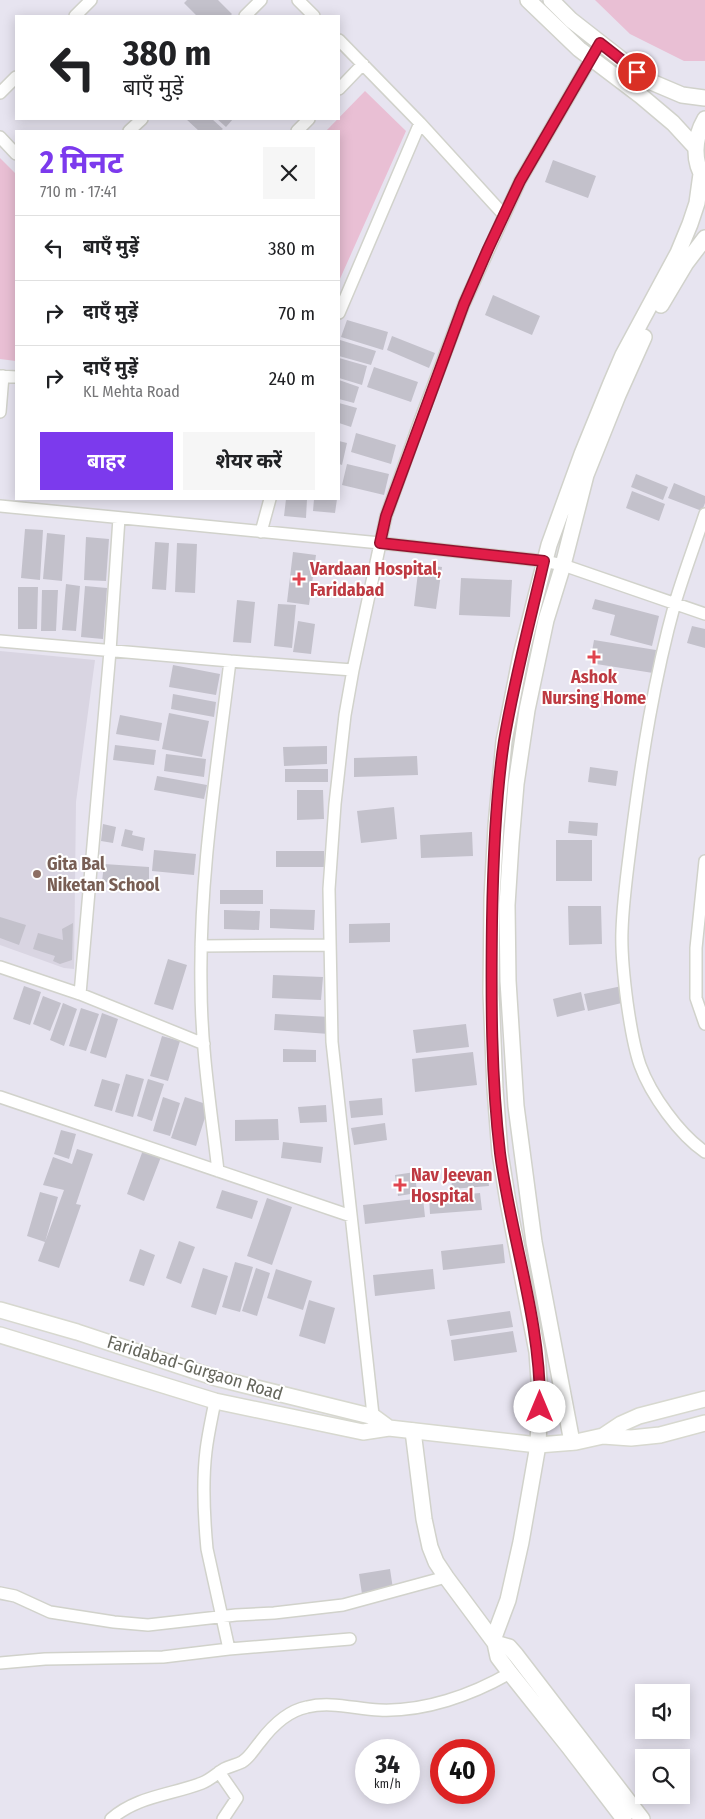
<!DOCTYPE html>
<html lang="hi">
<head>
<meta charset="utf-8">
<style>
  body { margin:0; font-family:"Fira Sans Condensed","Noto Sans Devanagari",sans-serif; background:#f6f6f6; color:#202124; height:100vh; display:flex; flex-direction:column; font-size:19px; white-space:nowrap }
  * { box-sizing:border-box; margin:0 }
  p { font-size:16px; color:#757577 }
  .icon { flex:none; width:28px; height:28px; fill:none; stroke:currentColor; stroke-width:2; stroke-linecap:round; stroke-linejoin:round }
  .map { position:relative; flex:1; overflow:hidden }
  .sheet { position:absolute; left:15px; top:130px; width:325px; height:370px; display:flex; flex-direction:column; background:#fff; border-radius:0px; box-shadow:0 2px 12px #0003 }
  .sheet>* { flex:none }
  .top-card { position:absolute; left:15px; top:15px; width:325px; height:105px; border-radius:0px; box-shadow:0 2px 12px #0003; background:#fff; color:#202124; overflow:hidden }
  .buttons { position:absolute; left:635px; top:1684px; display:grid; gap:10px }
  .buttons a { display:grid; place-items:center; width:55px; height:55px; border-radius:0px; background:#fff; box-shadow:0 2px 12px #0003; font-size:25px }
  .speed { position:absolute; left:355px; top:1739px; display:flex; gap:10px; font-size:25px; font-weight:700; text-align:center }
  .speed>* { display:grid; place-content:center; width:65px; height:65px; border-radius:50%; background:#fff; box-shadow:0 2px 12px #0003; line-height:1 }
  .speed small { font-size:12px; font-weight:400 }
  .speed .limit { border:8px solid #d22; background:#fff; color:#111 }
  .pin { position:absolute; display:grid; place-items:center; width:42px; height:42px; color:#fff; margin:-21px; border:2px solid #fff; border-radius:50%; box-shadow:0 1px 5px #0007 }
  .me { position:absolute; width:55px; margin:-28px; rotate:0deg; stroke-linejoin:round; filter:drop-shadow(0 0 4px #0008) }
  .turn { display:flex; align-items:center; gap:18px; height:105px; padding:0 25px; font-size:22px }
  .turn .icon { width:65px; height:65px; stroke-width:2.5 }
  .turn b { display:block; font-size:35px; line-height:42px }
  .round { display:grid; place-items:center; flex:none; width:52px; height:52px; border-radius:0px; background:#f6f6f6 }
  .overview { display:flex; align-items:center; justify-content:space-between; height:85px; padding:0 25px }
  h1 { font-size:30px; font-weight:700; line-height:38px; color:#7c3aed }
  .button { display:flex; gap:10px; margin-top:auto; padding:10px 25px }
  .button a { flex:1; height:58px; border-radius:0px; background:#7c3aed; color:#fff; font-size:20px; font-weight:700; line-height:58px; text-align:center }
  .button a+a { background:#f6f6f6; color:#202124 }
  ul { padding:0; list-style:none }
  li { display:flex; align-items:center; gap:15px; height:65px; padding:0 25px; border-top:1px solid #e0e0e0 }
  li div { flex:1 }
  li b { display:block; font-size:19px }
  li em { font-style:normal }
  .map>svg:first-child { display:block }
  .education { fill:#d9d5e2 }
  .green { fill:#e9bfd4 }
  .building { fill:#c3c1cb }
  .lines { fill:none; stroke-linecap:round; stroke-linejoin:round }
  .minor-casing { stroke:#d1d2cb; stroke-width:14 }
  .tertiary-casing { stroke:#d1d2cb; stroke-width:18 }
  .secondary-casing { stroke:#d7d8cf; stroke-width:18 }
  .minor { stroke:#fff; stroke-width:11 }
  .tertiary { stroke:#fff; stroke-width:15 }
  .secondary { stroke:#fff; stroke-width:15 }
  .route-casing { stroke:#92132f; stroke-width:12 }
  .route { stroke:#e11d48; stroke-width:9 }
  .health-dot { fill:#e0444e; stroke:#fff; stroke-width:2 }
  .education-dot { fill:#8d6e63; stroke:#fff; stroke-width:2 }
  .labels { text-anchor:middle; stroke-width:4; stroke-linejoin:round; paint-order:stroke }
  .health-label { font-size:18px; font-weight:bold; fill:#be3a42; stroke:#fff; text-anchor:start }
  .education-label { font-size:18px; font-weight:bold; fill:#785e54; stroke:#fff; text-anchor:start }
  .street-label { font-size:18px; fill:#65665c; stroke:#fff }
</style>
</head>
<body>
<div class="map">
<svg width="705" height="1819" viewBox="0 0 705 1819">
  <rect width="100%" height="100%" fill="#e7e4f0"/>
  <path class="education" d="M0,651L95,660L76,802L74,969L64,968L0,945Z"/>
  <path class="green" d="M595,0H705V61H684L630,34Z
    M365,91L406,131L339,281V131H326Z
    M0,158L16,174V361L0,359Z"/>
  <path class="building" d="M187,0H218L232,14L230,16H197L184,3Z
    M186,119H212L223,129L220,131H199Z
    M217,119H233L226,127Z
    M553,160L596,176L588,198L545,182Z
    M493,295L540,316L532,335L485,315Z
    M347,320L388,332L383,350L341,337Z
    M392,336L435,353L429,368L387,350Z
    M340,340L376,351L371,365L339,356Z
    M339,358L367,366L362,385L339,378Z
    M374,367L418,382L411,402L367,387Z
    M339,380L359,387L354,403L339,399Z
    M339,403L357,408L351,427L339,423Z
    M356,433L396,445L391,464L351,452Z
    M339,441L347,443L342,465L339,464Z
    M347,464L389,474L384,495L342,485Z
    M636,474L668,487L663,500L631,487Z
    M674,483L705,496V503L702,511L668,498Z
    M632,491L665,504L659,521L626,508Z
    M286,499H307L306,518L284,516Z
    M314,499H337L335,513L313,511Z
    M25,529L43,530L40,580L21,578Z
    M47,533L65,535L62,581L43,579Z
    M86,537L109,539L106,581L84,580Z
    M155,542L169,543L166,590L152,589Z
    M177,543L197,544L195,593L175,592Z
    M293,552L316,555L309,605L287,602Z
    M419,564L442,567L436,609L414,606Z
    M461,578L512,580L510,617L459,615Z
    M66,584L80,586L76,631L62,630Z
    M85,586L107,588L103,639L81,637Z
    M18,587H38L37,629H18Z
    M42,590H58L56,631H41Z
    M595,599L659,616L652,646L610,635L615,615L592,609Z
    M237,600L255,602L251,643L233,642Z
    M278,604L296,605L292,648L274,646Z
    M298,621L315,624L311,654L293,652Z
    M692,626L705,629V648L687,643Z
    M594,640L656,650L653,673L590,663Z
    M173,665L220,674L216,695L169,687Z
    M173,694L216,702L214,717L171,709Z
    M169,713L209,721L202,757L162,749Z
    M120,715L162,723L159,741L116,734Z
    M115,745L156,750L154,765L113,760Z
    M327,746V764L284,766L283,747Z
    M166,754L206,759L204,777L164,771Z
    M417,756L418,775L354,777V758Z
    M590,767L618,771L616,786L588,782Z
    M285,769H328V782H285Z
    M157,776L207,785L204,799L154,790Z
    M297,790H323L324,819L297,820Z
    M394,807L397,839L361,843L357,811Z
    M569,821L598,823L597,836L568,833Z
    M103,824L116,827L113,843L101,841Z
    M125,829L133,831L132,835L145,838L143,851L121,846Z
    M472,832L473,856L421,858L420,835Z
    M556,840H592V881H556Z
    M154,850L196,854L194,875L152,871Z
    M276,851H324V867H276Z
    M104,864L149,867V884L102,882Z
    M220,890H263V904H220Z
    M568,906H601L602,944L569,945Z
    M270,909L315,910L314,930L270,928Z
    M224,910L260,911L259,930L224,929Z
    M0,917L26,925L19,945L0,938Z
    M73,923L72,960L60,964L53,961L55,956L33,949L38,933L63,940L62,929Z
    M390,923V942L349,943V924Z
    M168,959L187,965L173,1010L154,1004Z
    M273,975L323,977L321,1000L272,998Z
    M24,986L41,992L30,1025L13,1019Z
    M622,986L626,1002L588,1011L584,994Z
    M581,992L585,1010L557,1017L553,999Z
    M43,996L61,1003L50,1031L33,1024Z
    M63,1003L77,1009L64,1046L50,1040Z
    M81,1008L99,1014L86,1051L69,1046Z
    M102,1013L118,1019L106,1058L90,1053Z
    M275,1014L330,1017L329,1034L274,1030Z
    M466,1024L469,1047L416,1053L413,1030Z
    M162,1036L180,1041L168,1081L150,1076Z
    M283,1049L316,1050V1062H283Z
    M473,1052L477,1085L415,1092L412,1059Z
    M126,1074L144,1079L133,1117L115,1112Z
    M102,1079L120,1084L112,1111L94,1106Z
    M148,1079L164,1084L152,1121L137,1116Z
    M163,1097L180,1103L170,1136L153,1131Z
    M185,1097L209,1105L196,1146L171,1138Z
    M382,1098L383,1115L351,1118L349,1101Z
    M326,1105L327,1122L300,1123L298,1107Z
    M278,1119L279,1140L235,1141V1120Z
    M385,1123L387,1140L354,1145L351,1128Z
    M61,1130L76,1134L69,1159L54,1154Z
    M283,1142L323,1147L321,1163L281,1158Z
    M77,1149L93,1154L76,1204L81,1205L59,1268L38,1261L64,1190L43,1185L53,1157L72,1164Z
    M143,1150L161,1157L144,1201L127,1194Z
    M487,1169L489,1186L452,1189L451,1173Z
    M415,1172L417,1193L398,1196L395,1175Z
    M222,1190L258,1201L252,1219L216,1208Z
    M40,1192L58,1197L45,1242L27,1236Z
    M480,1193L482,1210L430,1214L429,1197Z
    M267,1198L292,1207L272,1265L247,1256Z
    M423,1198L425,1217L365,1224L363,1205Z
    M179,1241L195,1247L181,1284L166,1278Z
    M503,1244L505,1263L443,1270L441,1251Z
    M140,1249L155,1255L144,1286L129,1281Z
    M235,1262L253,1267L240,1312L222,1307Z
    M203,1268L228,1276L216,1315L191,1307Z
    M256,1268L270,1273L257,1316L242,1311Z
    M276,1269L312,1281L303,1310L267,1298Z
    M433,1269L435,1289L375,1296L373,1275Z
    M309,1300L335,1308L325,1344L299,1336Z
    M510,1311L513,1327L450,1336L447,1320Z
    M513,1331L517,1352L454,1361L451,1340Z
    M390,1569L393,1589L362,1594L359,1574Z"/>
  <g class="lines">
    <defs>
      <path id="minor" d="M298,0L314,16
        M75,16L91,0
        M245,16L261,0
        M339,40L420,123L504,215
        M339,89L363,64
        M0,93L16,77
        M129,131L142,119
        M297,131L309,119
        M0,137L16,154
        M339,313L420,123
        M0,376L16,377
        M0,412L3,376
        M0,506L380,543L544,561L563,565L705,614
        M705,514C695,544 684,573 675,603C654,679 642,756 632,833C628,866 623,898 622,931C621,955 624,979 627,1002C630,1023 633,1045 640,1065C651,1095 679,1134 705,1152
        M261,532L270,499
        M0,641L230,661L353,670
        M705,861L696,948V998L705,1024
        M201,946L330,945
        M0,967L80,994L204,1044
        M80,994L110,651L119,518
        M0,1097L351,1216
        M218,1171C211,1110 201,1048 201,986C199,877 217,769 230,661
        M215,1401C212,1417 208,1434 206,1451C202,1484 204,1517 207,1549L229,1649
        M374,1424L332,1042L329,889L335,804L345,715L353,670L386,516L421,418L464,304L520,181L600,43
        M0,1593L15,1596L50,1612L114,1622L148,1625L236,1615L274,1613L343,1605L446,1577
        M0,1663L45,1659L163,1657L229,1649L350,1639
        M219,1772L237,1798L223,1819
        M111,1819C137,1796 171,1795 202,1783C210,1780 217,1773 224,1769C230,1766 236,1765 242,1762C250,1757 254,1749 260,1742C272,1726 287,1711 307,1707C331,1701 356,1709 379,1710C424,1712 472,1695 510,1673"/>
      <path id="tertiary" d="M528,0L579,49L641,96L673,123L696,148
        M551,0L571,20L649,81L682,95L705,98
        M705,119C694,138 692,161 705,180
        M661,305L686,263L705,238
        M413,1431L424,1519L430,1547L436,1562L446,1577L495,1643L498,1657L510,1673L569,1747L624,1819
        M572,1442L534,1242L516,1106L508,981L507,905L511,843L516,784L527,710L546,620L563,565L586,475L618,395L644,337
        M493,1640L508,1600L521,1542L538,1445L540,1394L537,1352L508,1202L500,1153L495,1089L491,993L492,898L496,826L504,741L521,655L549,545L582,454L611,383L623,355L678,253L690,224L697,203L701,174
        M495,1643L509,1647L516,1655L642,1819"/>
      <path id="secondary" d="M0,1310L77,1332L216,1378L374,1417L389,1428
        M0,1335L215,1401L363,1432L389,1428L538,1445L576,1442L603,1436L631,1438L660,1435L705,1423
        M603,1436L621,1424L639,1416L705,1399"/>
    </defs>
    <use href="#minor" class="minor-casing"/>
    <use href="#tertiary" class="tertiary-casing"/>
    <use href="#secondary" class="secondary-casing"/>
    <use href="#minor" class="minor"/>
    <use href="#tertiary" class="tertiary"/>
    <use href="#secondary" class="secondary"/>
  </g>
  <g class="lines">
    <defs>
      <path id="route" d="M540,1407C541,1321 511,1238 500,1153C491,1077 491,998 492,921C493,862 495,800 504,741C514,681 530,621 544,561L380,543L386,516L464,304L488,249L520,181L600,43L637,72"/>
    </defs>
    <use href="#route" class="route-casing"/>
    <use href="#route" class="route"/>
  </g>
  <g class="health-dot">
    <path d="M296.5 571.5h5v5h5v5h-5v5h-5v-5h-5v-5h5z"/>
    <path d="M591.5 649.5h5v5h5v5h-5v5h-5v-5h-5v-5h5z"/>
    <path d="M397.5 1177.5h5v5h5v5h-5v5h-5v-5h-5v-5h5z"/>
  </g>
  <circle class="education-dot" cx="37" cy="874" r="5"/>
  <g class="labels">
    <g class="health-label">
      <text x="310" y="575">Vardaan Hospital,<tspan x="310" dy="21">Faridabad</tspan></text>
      <text x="594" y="683" text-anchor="middle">Ashok<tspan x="594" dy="21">Nursing Home</tspan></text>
      <text x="411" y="1181">Nav Jeevan<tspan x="411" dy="21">Hospital</tspan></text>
    </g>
    <g class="education-label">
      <text x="47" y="870">Gita Bal<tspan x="47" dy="21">Niketan School</tspan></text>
    </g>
    <g class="street-label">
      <text transform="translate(195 1368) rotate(17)" y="6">Faridabad-Gurgaon Road</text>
    </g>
  </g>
</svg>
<div class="buttons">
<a><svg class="icon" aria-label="sound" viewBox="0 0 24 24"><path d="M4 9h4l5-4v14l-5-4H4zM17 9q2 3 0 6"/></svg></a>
<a><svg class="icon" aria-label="search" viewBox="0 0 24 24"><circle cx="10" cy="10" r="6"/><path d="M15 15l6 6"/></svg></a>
</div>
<div class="speed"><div>34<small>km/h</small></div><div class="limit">40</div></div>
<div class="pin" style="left:637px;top:72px;background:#d93025"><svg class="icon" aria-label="arrive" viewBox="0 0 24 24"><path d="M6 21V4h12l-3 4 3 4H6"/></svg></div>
<svg class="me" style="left:540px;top:1407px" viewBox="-20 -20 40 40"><circle r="19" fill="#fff"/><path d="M0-13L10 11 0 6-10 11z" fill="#e11d48"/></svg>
<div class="top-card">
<div class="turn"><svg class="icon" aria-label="left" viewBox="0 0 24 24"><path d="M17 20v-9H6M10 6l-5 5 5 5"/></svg><div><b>380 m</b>बाएँ मुड़ें</div></div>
</div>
<section class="sheet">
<div class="overview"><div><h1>2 मिनट</h1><p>710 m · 17:41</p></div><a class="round"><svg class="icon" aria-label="close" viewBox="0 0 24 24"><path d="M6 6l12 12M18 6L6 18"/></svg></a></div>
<ul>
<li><svg class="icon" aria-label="left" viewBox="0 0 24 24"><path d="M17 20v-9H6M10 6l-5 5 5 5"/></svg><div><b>बाएँ मुड़ें</b></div><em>380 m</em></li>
<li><svg class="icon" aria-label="right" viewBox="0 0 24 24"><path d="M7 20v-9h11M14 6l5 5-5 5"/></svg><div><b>दाएँ मुड़ें</b></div><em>70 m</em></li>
<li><svg class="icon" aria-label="right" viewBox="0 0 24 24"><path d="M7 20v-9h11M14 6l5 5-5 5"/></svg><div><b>दाएँ मुड़ें</b><p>KL Mehta Road</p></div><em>240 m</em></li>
</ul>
<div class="button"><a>बाहर</a><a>शेयर करें</a></div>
</section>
</div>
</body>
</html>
